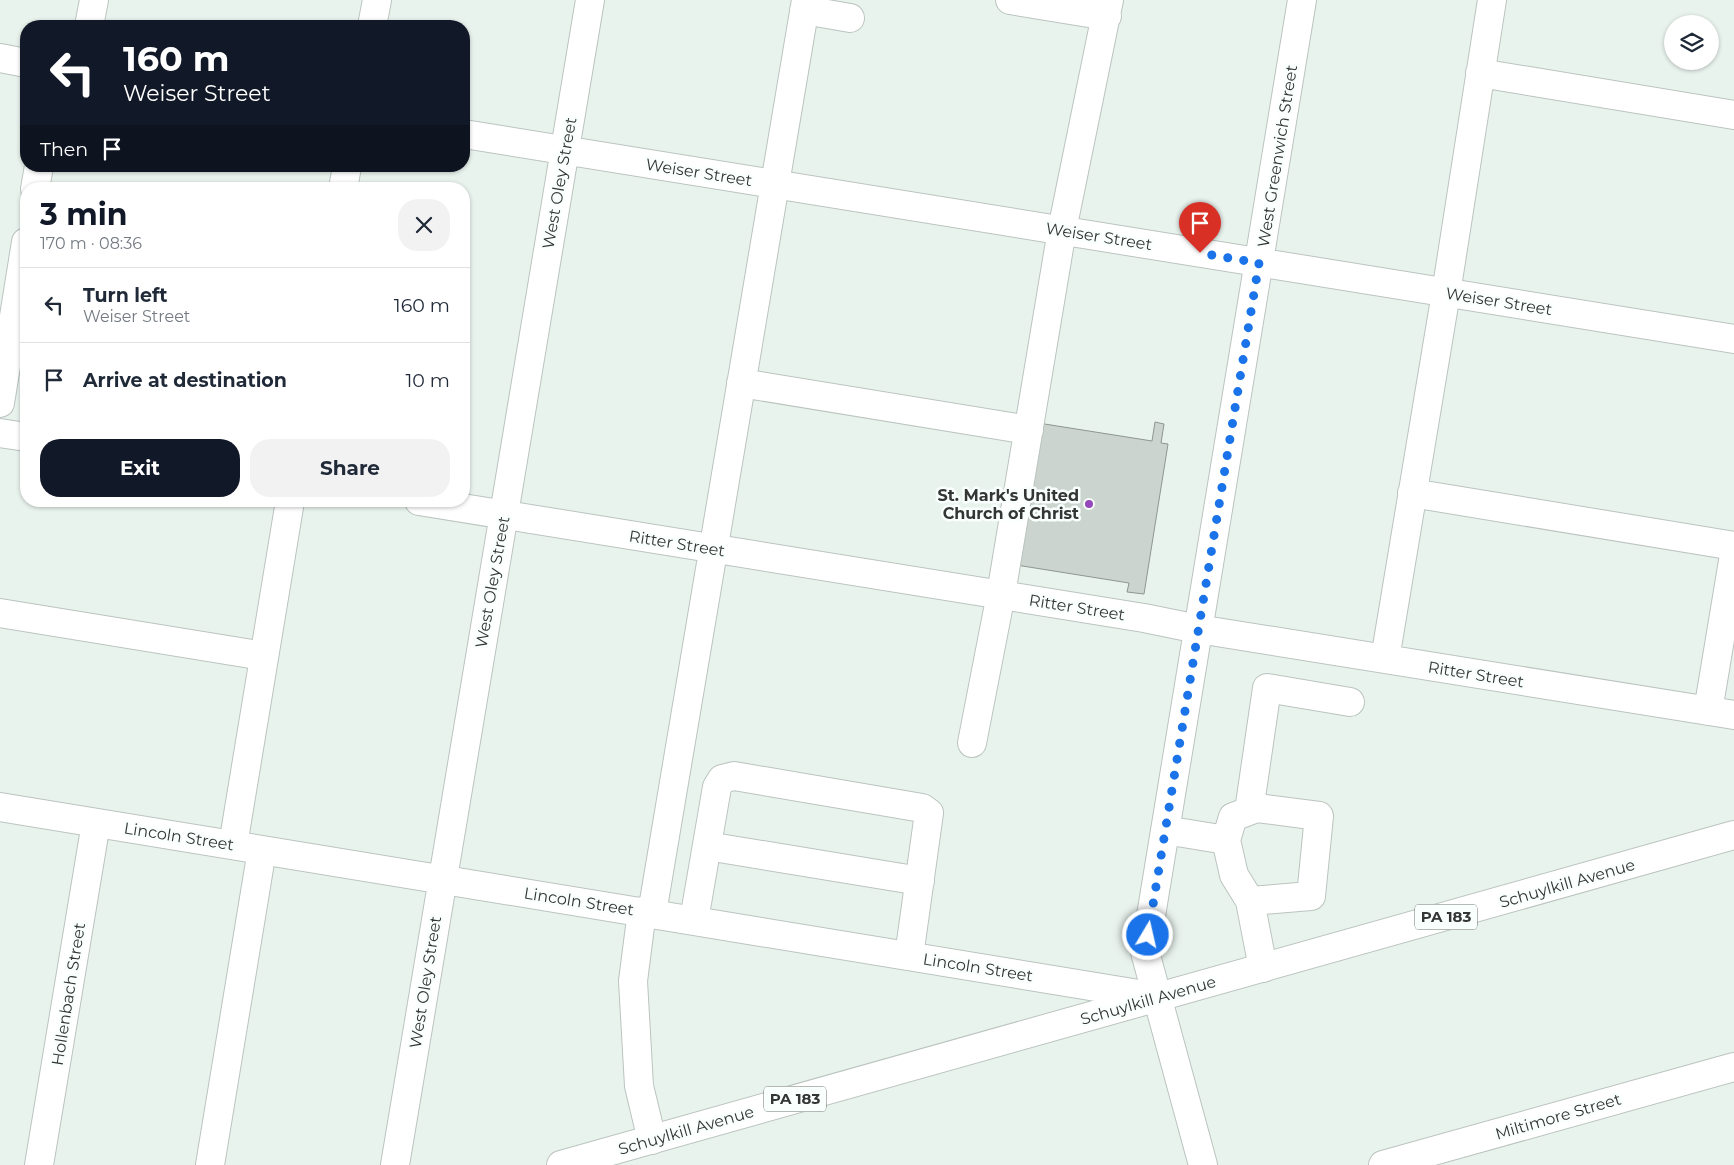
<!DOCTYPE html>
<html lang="en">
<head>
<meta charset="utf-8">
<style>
  body { margin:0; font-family:Montserrat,sans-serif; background:#f2f2f3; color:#1f2937; height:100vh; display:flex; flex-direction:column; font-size:19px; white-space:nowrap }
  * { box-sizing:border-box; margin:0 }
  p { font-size:16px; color:#747a83 }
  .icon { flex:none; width:28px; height:28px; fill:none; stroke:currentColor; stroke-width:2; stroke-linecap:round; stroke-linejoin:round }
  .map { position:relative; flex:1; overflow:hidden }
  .sheet { position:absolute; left:20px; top:182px; width:450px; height:325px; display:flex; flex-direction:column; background:#fff; border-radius:20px; box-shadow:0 1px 4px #0004 }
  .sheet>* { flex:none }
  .guide { position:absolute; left:20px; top:20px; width:450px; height:152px; border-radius:20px; box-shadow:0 1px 4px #0004; background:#111827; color:#fff; overflow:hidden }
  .fabs { position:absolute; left:1664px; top:15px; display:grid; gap:10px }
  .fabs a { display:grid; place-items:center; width:55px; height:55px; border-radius:50%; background:#fff; box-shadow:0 1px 4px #0004; font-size:25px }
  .pin { position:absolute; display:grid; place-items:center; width:42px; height:42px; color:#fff; margin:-51px -21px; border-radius:50% 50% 50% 0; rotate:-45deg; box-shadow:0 0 5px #0007 }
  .pin .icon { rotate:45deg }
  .me { position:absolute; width:55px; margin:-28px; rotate:9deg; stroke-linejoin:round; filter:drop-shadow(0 0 4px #0008) }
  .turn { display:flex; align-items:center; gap:18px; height:105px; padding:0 20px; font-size:22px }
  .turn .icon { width:65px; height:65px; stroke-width:2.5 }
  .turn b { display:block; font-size:35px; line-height:42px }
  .then { display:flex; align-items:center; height:48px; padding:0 20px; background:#0003; gap:10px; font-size:19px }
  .round { display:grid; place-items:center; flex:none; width:52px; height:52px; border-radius:20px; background:#f2f2f3 }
  .headline { display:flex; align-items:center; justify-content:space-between; height:85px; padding:0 20px }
  h1 { font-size:30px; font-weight:700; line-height:38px; color:#111827 }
  .button { display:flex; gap:10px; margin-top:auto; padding:10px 20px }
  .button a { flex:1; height:58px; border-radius:20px; background:#111827; color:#fff; font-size:20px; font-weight:700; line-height:58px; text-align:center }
  .button a+a { background:#f2f2f3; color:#1f2937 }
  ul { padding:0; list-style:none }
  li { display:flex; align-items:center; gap:15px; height:75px; padding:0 20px; border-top:1px solid #e0e1e3 }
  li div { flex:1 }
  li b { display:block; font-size:19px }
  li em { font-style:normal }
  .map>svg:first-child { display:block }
  .building { fill:#cbd4cf; stroke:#8e9692 }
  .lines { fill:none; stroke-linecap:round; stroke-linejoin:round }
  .minor-casing { stroke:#bbc4bf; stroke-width:30 }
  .major-casing { stroke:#bbc4bf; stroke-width:30 }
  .minor { stroke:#fff; stroke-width:28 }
  .major { stroke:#fff; stroke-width:28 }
  .route { stroke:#1a73e8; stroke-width:9; stroke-dasharray:0 16.2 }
  .poi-dot { fill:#9548b9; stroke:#f9fffc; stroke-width:2 }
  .labels { text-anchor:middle; stroke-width:5; stroke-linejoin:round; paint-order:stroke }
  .shield { fill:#f9fffc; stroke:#6e7270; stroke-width:1 }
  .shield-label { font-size:15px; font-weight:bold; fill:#333634 }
  .street-label { font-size:16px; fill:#333634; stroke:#f9fffc }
  .poi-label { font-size:16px; font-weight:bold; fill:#333634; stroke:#f9fffc; text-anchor:end }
</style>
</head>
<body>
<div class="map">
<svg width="1734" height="1165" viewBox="0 0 1734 1165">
  <rect width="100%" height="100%" fill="#e9f3ee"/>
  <path class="building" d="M1032,422L1152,441L1155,422L1164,424L1161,443L1168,444L1144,594L1127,592L1129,583L1010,564Z"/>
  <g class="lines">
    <defs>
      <path id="minor" d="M1010,0L1107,16
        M804,10L850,18
        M89,26L94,0
        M372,26L377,0
        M0,58L26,63
        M1480,73L1734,115
        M464,134L1734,339
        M35,189L39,166
        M343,189L347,166
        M741,383L1029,430
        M0,403L26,242
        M0,433L26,437
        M1412,493L1734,546
        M419,501L1144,618L1198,629L1734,715
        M0,613L264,656
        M1385,659L1446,293L1492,0
        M1708,711L1734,555
        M972,743L1001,594L1062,230L1109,0
        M0,807L1157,997
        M1249,811L1267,688L1350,702
        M1165,830L1226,840L1233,817L1257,808L1319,816L1311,896L1250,901L1234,875L1226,840
        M233,845L290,501
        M707,846L920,881
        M1250,901L1263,968
        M642,911L633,981L639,1086L652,1140
        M652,913L806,0
        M694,920L717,787L722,779L734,776L922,808L929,813L909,956
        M39,1165L96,823
        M210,1165L262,850
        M395,1165L590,0
        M1203,1165L1145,952L1302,0
        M1383,1165L1734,1067"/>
      <path id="major" d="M561,1165L1734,835"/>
    </defs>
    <use href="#minor" class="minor-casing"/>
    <use href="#major" class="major-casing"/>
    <use href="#minor" class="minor"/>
    <use href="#major" class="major"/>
  </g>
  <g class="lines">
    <path class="route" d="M1148,935L1259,263L1200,253"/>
  </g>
  <circle class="poi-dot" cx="1089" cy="504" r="5"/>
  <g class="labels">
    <g class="shield">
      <rect x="1415" y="904.5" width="62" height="25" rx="4"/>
      <rect x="764" y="1086.5" width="62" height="25" rx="4"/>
    </g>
    <g class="shield-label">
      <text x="1446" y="922">PA 183</text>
      <text x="795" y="1104">PA 183</text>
    </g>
    <g class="street-label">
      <text transform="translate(1277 156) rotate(-81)" y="6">West Greenwich Street</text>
      <text transform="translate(699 172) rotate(9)" y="6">Weiser Street</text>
      <text transform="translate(559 183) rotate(-80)" y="6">West Oley Street</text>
      <text transform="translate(1099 236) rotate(9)" y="6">Weiser Street</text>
      <text transform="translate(1499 301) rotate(9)" y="6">Weiser Street</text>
      <text transform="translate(677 543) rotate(9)" y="6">Ritter Street</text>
      <text transform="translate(492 582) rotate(-80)" y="6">West Oley Street</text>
      <text transform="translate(1077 607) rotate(9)" y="6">Ritter Street</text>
      <text transform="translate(1476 674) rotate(9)" y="6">Ritter Street</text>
      <text transform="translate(179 836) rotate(9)" y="6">Lincoln Street</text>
      <text transform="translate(1567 883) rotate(-16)" y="6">Schuylkill Avenue</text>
      <text transform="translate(579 901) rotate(9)" y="6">Lincoln Street</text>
      <text transform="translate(978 967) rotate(9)" y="6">Lincoln Street</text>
      <text transform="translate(425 982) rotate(-81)" y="6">West Oley Street</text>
      <text transform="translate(68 994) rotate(-81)" y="6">Hollenbach Street</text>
      <text transform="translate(1148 1000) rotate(-16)" y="6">Schuylkill Avenue</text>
      <text transform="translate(1558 1116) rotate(-16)" y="6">Miltimore Street</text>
      <text transform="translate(686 1130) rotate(-16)" y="6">Schuylkill Avenue</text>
    </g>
    <g class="poi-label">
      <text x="1079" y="501">St. Mark's United<tspan x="1079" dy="18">Church of Christ</tspan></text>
    </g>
  </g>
</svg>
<div class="fabs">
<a><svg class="icon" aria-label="layers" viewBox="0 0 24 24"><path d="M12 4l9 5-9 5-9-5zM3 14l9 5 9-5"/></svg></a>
</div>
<div class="pin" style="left:1200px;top:253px;background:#d93025"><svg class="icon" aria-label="arrive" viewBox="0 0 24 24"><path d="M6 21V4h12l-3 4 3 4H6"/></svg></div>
<svg class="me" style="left:1148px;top:935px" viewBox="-20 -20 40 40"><circle r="17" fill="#1a73e8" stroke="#fff" stroke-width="3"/><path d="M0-11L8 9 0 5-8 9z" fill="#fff"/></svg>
<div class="guide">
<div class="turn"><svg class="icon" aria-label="left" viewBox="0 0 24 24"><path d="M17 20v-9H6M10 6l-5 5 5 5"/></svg><div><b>160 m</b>Weiser Street</div></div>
<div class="then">Then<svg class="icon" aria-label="arrive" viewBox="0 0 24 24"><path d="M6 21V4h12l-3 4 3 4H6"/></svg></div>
</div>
<section class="sheet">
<div class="headline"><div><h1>3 min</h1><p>170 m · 08:36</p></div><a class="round"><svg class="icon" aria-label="close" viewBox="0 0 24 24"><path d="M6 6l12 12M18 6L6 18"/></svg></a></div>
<ul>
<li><svg class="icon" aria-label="left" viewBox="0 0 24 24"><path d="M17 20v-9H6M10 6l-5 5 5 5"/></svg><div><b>Turn left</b><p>Weiser Street</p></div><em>160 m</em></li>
<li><svg class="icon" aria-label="arrive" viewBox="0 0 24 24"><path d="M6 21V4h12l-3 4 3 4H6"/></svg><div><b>Arrive at destination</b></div><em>10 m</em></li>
</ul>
<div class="button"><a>Exit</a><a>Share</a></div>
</section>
</div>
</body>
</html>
